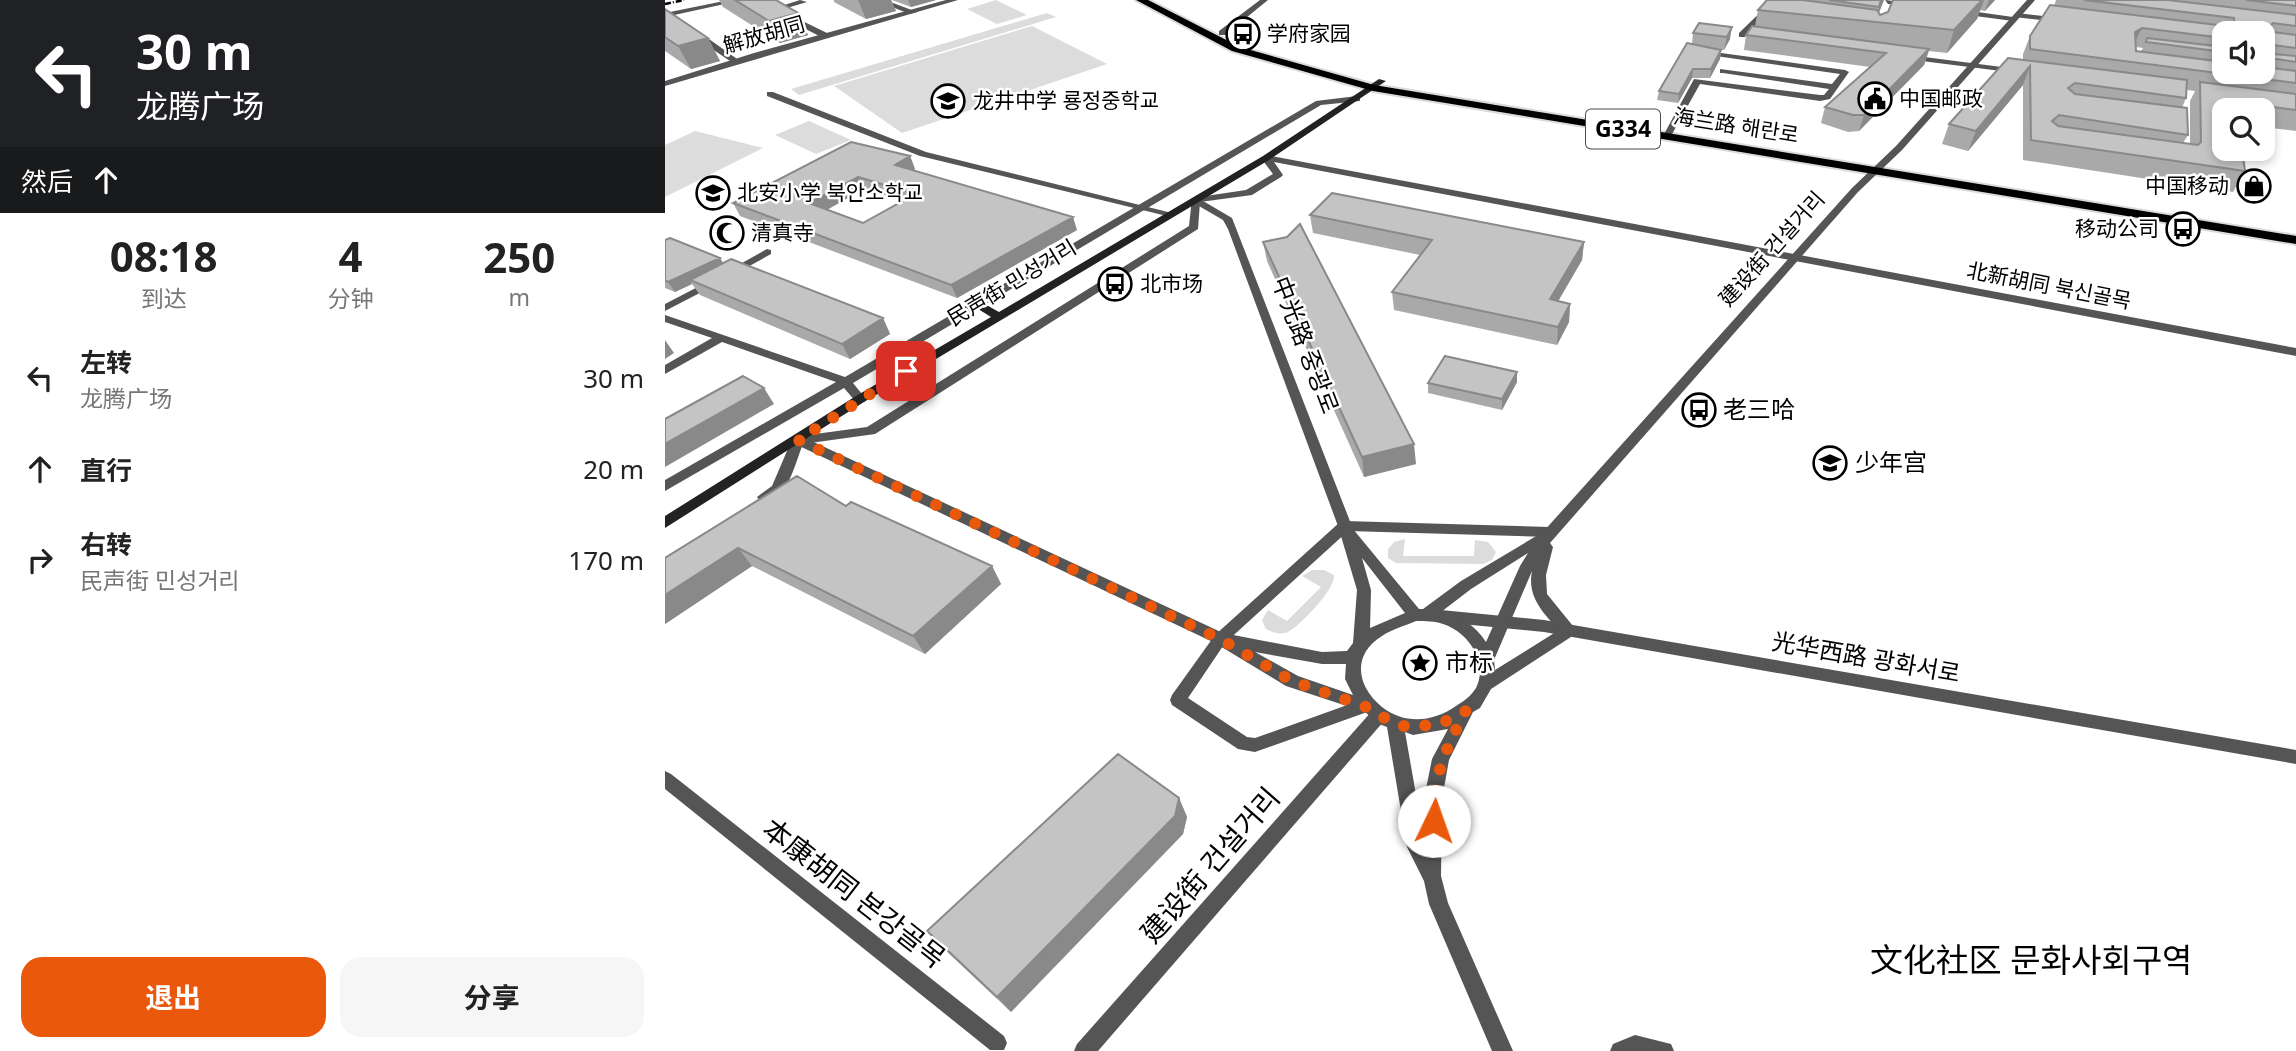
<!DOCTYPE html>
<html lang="zh">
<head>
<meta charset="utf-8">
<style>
  body { margin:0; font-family:"Noto Sans","Noto Sans SC","Noto Sans KR",sans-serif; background:#f6f6f6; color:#222; height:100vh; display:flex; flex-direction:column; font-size:26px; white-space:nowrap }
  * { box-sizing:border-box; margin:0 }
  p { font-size:23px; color:#767676 }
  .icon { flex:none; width:38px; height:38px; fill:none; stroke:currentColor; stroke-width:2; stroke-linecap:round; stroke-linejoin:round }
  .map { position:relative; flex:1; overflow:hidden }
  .panel { display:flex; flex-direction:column; background:#fff; width:665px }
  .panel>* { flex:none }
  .top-card { background:#202124; color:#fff; overflow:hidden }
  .tools { position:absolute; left:1547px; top:21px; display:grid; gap:14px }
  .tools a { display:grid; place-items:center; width:63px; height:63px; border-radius:14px; background:#fff; box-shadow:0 4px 10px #0003; font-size:35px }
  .pin { position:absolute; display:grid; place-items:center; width:60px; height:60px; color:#fff; margin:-30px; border-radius:14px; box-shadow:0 4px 10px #0006 }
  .me { position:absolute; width:77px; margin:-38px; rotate:3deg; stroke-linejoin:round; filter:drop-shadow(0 0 5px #0008) }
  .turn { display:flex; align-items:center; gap:24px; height:147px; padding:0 21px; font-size:32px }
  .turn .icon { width:91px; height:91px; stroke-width:2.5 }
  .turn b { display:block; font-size:49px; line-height:60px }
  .then { display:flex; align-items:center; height:66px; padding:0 21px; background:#0003; gap:14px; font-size:26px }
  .eta { display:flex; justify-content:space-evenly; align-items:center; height:119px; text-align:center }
  .eta b { font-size:42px; font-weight:700; line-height:49px }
  .cta { display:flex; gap:14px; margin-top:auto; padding:14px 21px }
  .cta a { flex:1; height:80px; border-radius:21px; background:#ea580c; color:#fff; font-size:28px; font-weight:700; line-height:80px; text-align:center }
  .cta a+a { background:#f6f6f6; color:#222 }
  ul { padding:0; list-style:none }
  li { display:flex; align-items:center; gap:21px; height:91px; padding:0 21px }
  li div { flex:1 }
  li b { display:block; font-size:26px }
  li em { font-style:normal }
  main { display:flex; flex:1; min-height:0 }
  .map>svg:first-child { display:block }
  .green { fill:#dcdcdc }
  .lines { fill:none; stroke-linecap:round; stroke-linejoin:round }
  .trunk-casing { stroke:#dbdbdb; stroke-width:4 }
  .service { fill:#555; fill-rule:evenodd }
  .pedestrian { fill:#555; fill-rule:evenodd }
  .minor { fill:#555; fill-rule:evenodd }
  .tertiary { fill:#555; fill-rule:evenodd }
  .secondary { fill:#222; fill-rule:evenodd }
  .trunk { fill:#000; fill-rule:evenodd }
  .rail { stroke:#000; stroke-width:2.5; stroke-dasharray:6 2 1 2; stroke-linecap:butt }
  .wall { fill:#a9a9a9; fill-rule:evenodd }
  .shaded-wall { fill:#898989 }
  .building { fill:#c4c4c4; stroke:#898989; stroke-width:2; fill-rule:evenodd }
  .route { stroke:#ea580c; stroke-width:12; stroke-dasharray:0 21.6 }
  .labels { text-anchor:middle; stroke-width:5; stroke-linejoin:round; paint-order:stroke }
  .far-poi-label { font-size:21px; fill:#000; stroke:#fff; text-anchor:start }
  .far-street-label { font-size:21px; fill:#000; stroke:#fff }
  .shield { fill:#fff; stroke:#4c4c4c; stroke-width:2 }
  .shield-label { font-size:23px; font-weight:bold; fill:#000 }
  .street-label { font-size:24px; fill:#000; stroke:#fff }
  .poi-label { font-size:24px; fill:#000; stroke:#fff; text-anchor:start }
  .near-street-label { font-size:28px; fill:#000; stroke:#fff }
  .near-quarter-label { font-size:33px; fill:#000; stroke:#fff }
</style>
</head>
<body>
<main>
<section class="panel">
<div class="top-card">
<div class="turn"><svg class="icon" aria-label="left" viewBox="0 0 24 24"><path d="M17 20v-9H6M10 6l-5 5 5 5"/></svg><div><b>30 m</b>龙腾广场</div></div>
<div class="then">然后<svg class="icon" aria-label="ahead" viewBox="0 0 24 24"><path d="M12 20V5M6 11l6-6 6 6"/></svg></div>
</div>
<div class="eta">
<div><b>08:18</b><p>到达</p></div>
<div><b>4</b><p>分钟</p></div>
<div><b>250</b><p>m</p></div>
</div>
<ul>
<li><svg class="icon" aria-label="left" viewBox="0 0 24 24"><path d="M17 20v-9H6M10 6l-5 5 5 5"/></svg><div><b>左转</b><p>龙腾广场</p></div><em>30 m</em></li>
<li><svg class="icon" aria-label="ahead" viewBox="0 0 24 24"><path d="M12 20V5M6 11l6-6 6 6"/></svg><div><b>直行</b></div><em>20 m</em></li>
<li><svg class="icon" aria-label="right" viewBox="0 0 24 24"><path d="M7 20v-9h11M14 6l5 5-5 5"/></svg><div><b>右转</b><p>民声街 민성거리</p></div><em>170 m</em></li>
</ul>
<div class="cta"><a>退出</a><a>分享</a></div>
</section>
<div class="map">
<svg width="1631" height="1051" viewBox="0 0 1631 1051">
  <rect width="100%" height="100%" fill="#fff"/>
  <path class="green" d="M331,0L362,15L332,24L302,9Z
    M382,13L391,17L134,95L126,89Z
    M367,26L442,64L237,133L169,86Z
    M144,121L186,140L151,154L110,135Z
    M30,131L98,148L0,197V145Z
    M740,539L738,556H809L810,540L823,542L831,552L827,560L818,564L731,563L723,558V549L729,542Z
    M647,570H659L669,575C672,587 635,626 623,632C615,635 608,633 601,629L597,620L603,610L622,621L656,587L637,576Z"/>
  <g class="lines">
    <defs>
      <path id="trunk" d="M471,0H483L575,47L709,85L1631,236V244L708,91L567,51Z"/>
    </defs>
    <use href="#trunk" class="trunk-casing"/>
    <path class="service" d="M135,0L142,2L115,10L164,34V38H158L104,10Z
      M209,0H220L252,12L245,14Z
      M1108,0H1116L1080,37H1074V33Z
      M28,32H34L75,61L68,63L28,36Z
      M1034,50L1180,70L1184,72L1165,99L1155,101L1035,84L1006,136L999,138L998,136L1029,79L1155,95H1159L1164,89L1058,73H1055V69L1167,84L1175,74L1037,54H1034Z
      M102,92H108L261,152L511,214L506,217L255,156L102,96Z
      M102,249L106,250V254L70,274L66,275L61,272Z
      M48,279L53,282L52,284L0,311V304Z
      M680,521L885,527L892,532L885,537L683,531L560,643L523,698L582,737L590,738L699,699L705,701L707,706L705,711L590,752L573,749L507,705L505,700L507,695L550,635L675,522Z"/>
    <path class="pedestrian" d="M713,709L719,711L721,716L719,721L433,1051H409L412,1044L707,711Z"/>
    <path class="minor" d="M281,0H293L0,86V81L89,53Z
      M595,0H603L560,35H554V31Z
      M1220,0L1246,3L1250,5L1246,7L1223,4Z
      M1298,10L1348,17L1352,19L1348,21L1295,14Z
      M1352,13L1395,18L1399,20L1395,22L1349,17Z
      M1244,55L1352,69L1356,71L1352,73L1241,59L1240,57Z
      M692,96L695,97V101L656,105L188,383L201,399L199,402H191L179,388L0,491V480L171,382L57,342L0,374V365L47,338L0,322V315L180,377L651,101Z
      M601,155L1631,348V356L609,162L618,175L616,177L587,195L535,202L533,229L210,434L138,444C130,462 122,507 94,500L92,497L107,486L128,437L202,427L524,226L527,198L581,190L608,174L596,158Z
      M776,610L879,620L1631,750V764L879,632L776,622L771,620L768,616L771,612Z
      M0,771L6,774L339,1036L342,1043L339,1050H325L0,789Z
      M970,1035L1006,1044L1009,1051H945L948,1044Z"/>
    <path class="tertiary" d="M64,0H78L0,17V13Z
      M1362,0H1370L1237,150L1193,192L885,543L888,547L881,575L882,594L912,631L909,635L826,689L815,708L808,712L784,760L777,799L776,876L783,903L848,1051H827L764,904L759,881L742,847L722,727L714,724L700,712L621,686L550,643L128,443L127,440L128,437H138L558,633L657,652L682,651L688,643L692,590L673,526L563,229L558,220L527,202V198H533L567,218L688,529L754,609H758L796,581L878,532L1187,188L1231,146ZM863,553L855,566L821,642C810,625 795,616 776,612L806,589ZM697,558L740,613L705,628L706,590ZM867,571C862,596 877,612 894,630L830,670L829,660ZM751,621C760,621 770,621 778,624C803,632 824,662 811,688C806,696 799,701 791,706C768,722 740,725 717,707C692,687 686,655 717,636C727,629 740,626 751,621ZM590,652L657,664H681L680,679L688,695L633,676ZM783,729L767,759L759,799V840L740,732L748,735Z"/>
    <path class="secondary" d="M714,79L721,81L604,160L199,402L0,528V516L191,396L326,317L310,307V303H318L334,312L598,156Z"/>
    <use href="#trunk" class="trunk"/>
    <path class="rail" d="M0,4L19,0"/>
  </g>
  <path class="wall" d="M54,0H111L133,13L143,35L115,43L58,7Z
    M169,0H226L231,11L201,19L169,2Z
    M227,0H271L246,7Z
    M1102,0H1219L1214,13L1215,15L1223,12L1228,0H1330L1320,11L1315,10L1312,19L1282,53L1264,51L1259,65L1194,131L1183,132L1156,123L1160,107L1205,67L1079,50L1081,35L1090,26L1093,10Z
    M1391,0H1631V131L1598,127V110H1559L1580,171L1568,192L1358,160V85L1303,151L1277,144L1284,124L1358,60V54L1365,36L1389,6ZM1559,33H1598V72H1559ZM1471,47L1478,48L1476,51H1471ZM1522,90L1530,91L1525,101V144L1518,143L1523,135L1517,108L1521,98Z
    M0,9L43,38L55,61L26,69L0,51Z
    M1034,23L1065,39L1059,50L1048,48L1056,50L1055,59L1045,78H1027L1013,103L992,100L994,91L1027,44L1028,33Z
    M245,156L250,169L248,170L412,230L292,298L75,216L68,203ZM199,189L237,201L198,223L162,210Z
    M645,215L919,242L917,260L893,301L905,304L904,322L892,345L729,310L727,292L755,255L648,233Z
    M0,240L55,258L58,263L218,318L225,334L185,359L35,295L27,284L10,292L0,288Z
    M598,242L751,464L699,477L602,261Z
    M852,372V382L837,410L763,393V383Z
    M181,506L327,566L336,584L260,654L87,566L0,624V558Z
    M514,798L522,817L518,834L346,1012L277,947L262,931Z"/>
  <path class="shaded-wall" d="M193,0H226L231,11L201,19Z
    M243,0H271L246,7Z
    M1216,0H1219L1209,24L1214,7Z
    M1317,0H1319L1312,19L1282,53L1289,30Z
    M1324,0H1330L1320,11Z
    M133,13L143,35L115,43L104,21Z
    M1067,27L1065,39L1059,50L1062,37Z
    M1477,28L1468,46L1470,32Z
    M43,38L55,61L26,69L13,46Z
    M1264,49L1259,65L1194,131L1199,115Z
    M1056,50L1055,59L1045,78L1046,69Z
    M1365,66L1358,85L1303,151L1311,131Z
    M1028,69L1027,78L1013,103L1014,94Z
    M245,156L250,169L236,177L230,165Z
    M193,177L199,189L150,216L144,203Z
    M408,217L412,230L292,298L286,285Z
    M919,242L917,260L884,317L885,299Z
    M55,258L61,268L25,280L27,284L10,292L3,282Z
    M905,304L904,322L892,345L893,327Z
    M218,318L225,334L185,359L177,344Z
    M0,340L9,353L0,359Z
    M852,372V382L837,410V399Z
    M99,388L109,404L0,467V444Z
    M749,444L751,464L699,477L697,457Z
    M73,548L87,566L0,624V595Z
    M327,566L336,584L260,654L248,636Z
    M514,798L522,817L518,834L346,1012L332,997Z"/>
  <path class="building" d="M70,0H111L133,13L104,21Z
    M1102,0H1138L1212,10L1215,15L1223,12L1228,0H1317L1289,30L1093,10Z
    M1164,0H1216L1214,7Z
    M1419,0H1503L1631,15V26L1608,23L1605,26L1608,32L1631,35V48L1608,45L1606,47L1608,54L1631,56V62L1598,57V33H1559V38L1477,28L1470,32L1471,51L1559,62V72H1598V67L1631,71V83L1365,49V36L1385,5L1570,27L1569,18Z
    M1581,0H1631V6Z
    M0,9L43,38L13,46L0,37Z
    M1034,23L1067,27L1062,37L1028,33Z
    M1087,26L1264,49L1199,115H1188L1160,107L1221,53L1081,35Z
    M1482,38L1559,47V52L1481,42Z
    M1022,43L1056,50L1046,69H1028L1014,94L994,91Z
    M1343,58L1522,80L1521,98L1410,83L1403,88L1410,94L1522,108L1523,135L1394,115L1387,121L1393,126L1533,145L1536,142L1535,82L1631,94V110L1570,102L1571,110H1559V149H1577L1580,171L1366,140L1365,66L1311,131L1284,124Z
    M186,142L245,156L230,165L408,217L286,285L68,203ZM193,177L250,194L198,223L144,203Z
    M667,193L919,242L885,299L905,304L893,327L727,292L767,240L645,215Z
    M635,224L749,444L697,457L598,242L622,237Z
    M5,238L55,258L3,282L0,280V240Z
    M66,259L218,318L177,344L25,280Z
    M780,356L852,372L837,399L763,383Z
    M78,376L99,388L0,444V419Z
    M132,476L181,506L186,502L327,566L248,636L73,548L0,595V558Z
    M453,754L514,798L510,816L332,997L262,931Z"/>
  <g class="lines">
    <path class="route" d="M241,371L133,440L555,639L627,681L699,706L730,724L744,727L775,724L801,711C781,747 767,779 769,821"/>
  </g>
  <defs>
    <symbol id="bus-ring" viewBox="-11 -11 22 22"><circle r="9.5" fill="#fff" stroke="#000" stroke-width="1.5"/><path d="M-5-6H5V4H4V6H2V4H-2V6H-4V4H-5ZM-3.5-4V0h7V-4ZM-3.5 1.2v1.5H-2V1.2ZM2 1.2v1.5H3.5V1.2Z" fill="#000"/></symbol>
    <symbol id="civic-ring" viewBox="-11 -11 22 22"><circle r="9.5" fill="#fff" stroke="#000" stroke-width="1.5"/><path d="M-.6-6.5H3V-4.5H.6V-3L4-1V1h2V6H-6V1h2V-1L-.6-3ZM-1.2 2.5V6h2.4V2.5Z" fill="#000"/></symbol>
    <symbol id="school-ring" viewBox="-11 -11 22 22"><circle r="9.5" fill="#fff" stroke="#000" stroke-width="1.5"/><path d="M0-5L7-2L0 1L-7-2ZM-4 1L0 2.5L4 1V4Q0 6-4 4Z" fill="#000"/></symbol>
    <symbol id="shop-ring" viewBox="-11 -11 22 22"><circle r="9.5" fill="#fff" stroke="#000" stroke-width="1.5"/><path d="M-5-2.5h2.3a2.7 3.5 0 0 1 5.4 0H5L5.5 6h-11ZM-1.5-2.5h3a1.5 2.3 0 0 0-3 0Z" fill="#000"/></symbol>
    <symbol id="mosque-ring" viewBox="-11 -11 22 22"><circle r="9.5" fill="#fff" stroke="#000" stroke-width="1.5"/><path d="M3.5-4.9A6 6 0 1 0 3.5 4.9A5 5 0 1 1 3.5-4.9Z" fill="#000"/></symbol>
    <symbol id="sight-ring" viewBox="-11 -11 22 22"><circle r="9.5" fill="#fff" stroke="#000" stroke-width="1.5"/><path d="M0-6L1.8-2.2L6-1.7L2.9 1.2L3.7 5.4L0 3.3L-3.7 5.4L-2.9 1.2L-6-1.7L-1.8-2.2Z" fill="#000"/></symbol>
  </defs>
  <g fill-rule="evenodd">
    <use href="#bus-ring" x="559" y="15" width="38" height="38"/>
    <use href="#civic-ring" x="1191" y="80" width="38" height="38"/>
    <use href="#school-ring" x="264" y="82" width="38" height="38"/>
    <use href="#shop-ring" x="1570" y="167" width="38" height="38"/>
    <use href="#school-ring" x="29" y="174" width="38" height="38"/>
    <use href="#bus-ring" x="1499" y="210" width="38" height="38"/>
    <use href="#mosque-ring" x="43" y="214" width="38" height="38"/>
    <use href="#bus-ring" x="431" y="265" width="38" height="38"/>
    <use href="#bus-ring" x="1015" y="391" width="38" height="38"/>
    <use href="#school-ring" x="1146" y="444" width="38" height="38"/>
    <use href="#sight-ring" x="736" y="644" width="38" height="38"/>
  </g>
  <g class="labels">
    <g class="far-poi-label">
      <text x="602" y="41">学府家园</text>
      <text x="1234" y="106">中国邮政</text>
      <text x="308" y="108">龙井中学 룡정중학교</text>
      <text x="1564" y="193" text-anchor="end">中国移动</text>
      <text x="72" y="200">北安小学 북안소학교</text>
      <text x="1494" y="236" text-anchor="end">移动公司</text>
      <text x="86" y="240">清真寺</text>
      <text x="475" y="291">北市场</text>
    </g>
    <g class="far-street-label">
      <text transform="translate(99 35) rotate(-16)" y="7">解放胡同</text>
      <text transform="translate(1071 126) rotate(9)" y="7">海兰路 해란로</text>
      <text transform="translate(1107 249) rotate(-48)" y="7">建设街 건설거리</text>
      <text transform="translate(347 283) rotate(-31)" y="7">民声街 민성거리</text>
      <text transform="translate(1384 286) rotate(11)" y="7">北新胡同 북신골목</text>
    </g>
    <rect class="shield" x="921" y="109.5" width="74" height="39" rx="5"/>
    <g class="shield-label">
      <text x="958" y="137">G334</text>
    </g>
    <g class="street-label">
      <text transform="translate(640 345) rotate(69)" y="8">中光路 중광로</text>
      <text transform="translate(1201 658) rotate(10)" y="8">光华西路 광화서로</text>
    </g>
    <g class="poi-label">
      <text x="1058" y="418">老三哈</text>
      <text x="1190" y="471">少年宫</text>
      <text x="780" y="671">市标</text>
    </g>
    <g class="near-street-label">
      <text transform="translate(545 865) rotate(-49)" y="10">建设街 건설거리</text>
      <text transform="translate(189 893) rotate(38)" y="10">本康胡同 본강골목</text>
    </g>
    <g class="near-quarter-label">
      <text x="1366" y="972">文化社区 문화사회구역</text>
    </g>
  </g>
</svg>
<div class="tools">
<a><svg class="icon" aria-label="sound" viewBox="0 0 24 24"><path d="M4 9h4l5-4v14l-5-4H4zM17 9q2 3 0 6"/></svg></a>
<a><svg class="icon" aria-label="search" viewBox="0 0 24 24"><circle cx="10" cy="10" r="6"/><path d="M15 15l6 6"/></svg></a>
</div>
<div class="pin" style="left:241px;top:371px;background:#d93025"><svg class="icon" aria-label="arrive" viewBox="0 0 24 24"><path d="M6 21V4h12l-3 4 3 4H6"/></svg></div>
<svg class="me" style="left:769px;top:821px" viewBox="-20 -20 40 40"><circle r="19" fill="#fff"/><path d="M0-13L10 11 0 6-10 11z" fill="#ea580c"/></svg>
</div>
</main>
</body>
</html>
